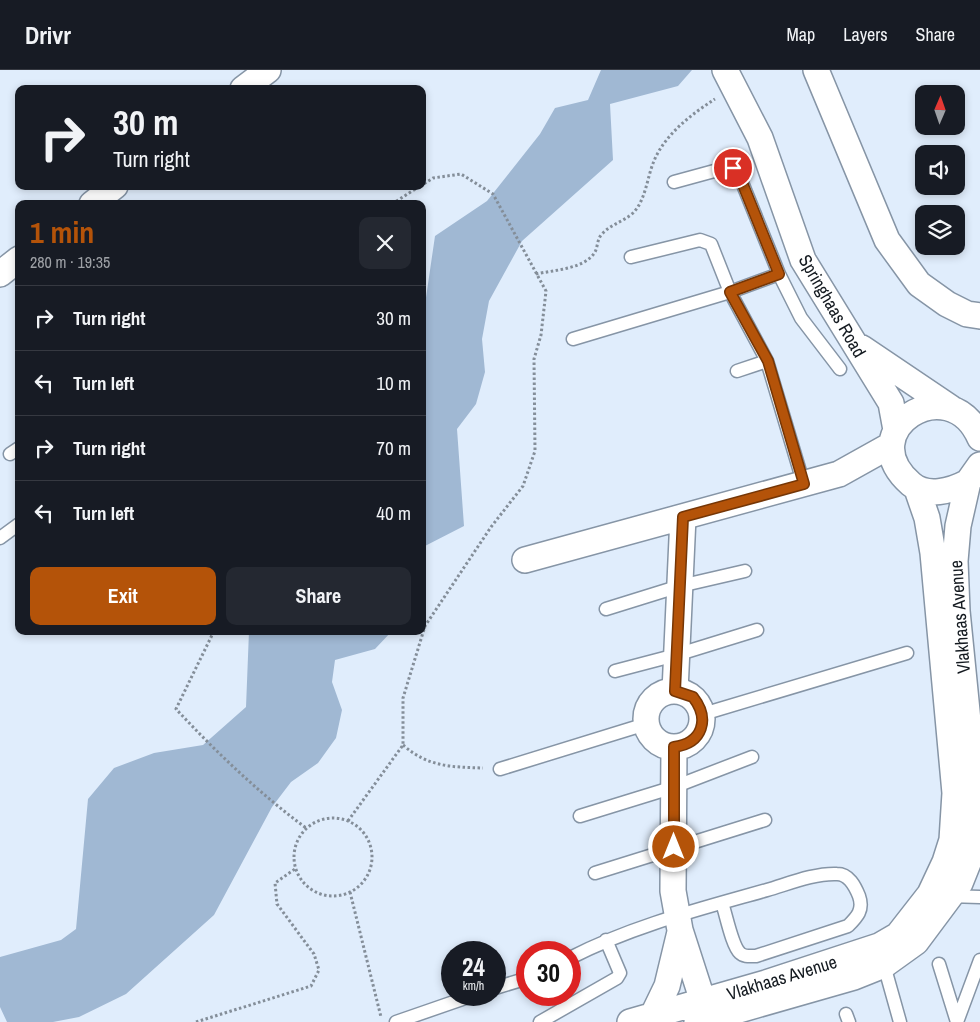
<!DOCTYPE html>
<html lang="en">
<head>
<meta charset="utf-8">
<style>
  body { margin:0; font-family:"Archivo Narrow",sans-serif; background:#242831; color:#f1f3f6; height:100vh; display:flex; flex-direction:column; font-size:19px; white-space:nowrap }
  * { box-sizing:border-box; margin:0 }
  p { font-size:16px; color:#9ea1a6 }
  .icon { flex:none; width:28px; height:28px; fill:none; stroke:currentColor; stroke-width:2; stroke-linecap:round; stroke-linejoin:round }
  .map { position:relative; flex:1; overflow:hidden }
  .drawer { position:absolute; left:15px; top:130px; width:411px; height:435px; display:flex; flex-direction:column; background:#171b24; border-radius:10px; box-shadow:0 2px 8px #0003 }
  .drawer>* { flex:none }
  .guide { position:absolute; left:15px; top:15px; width:411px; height:105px; border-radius:10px; box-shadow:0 2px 8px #0003; background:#171b24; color:#f1f3f6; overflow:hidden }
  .needle { width:32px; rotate:2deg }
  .tools { position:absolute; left:915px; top:15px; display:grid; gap:10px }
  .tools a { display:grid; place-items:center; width:50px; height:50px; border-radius:10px; background:#171b24; box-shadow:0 2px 8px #0003; font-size:25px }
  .speed { position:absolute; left:441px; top:871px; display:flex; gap:10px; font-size:25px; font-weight:700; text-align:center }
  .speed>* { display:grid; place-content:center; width:65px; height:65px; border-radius:50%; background:#171b24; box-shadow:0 2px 8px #0003; line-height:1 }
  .speed small { font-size:12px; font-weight:400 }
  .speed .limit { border:8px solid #d22; background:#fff; color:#111 }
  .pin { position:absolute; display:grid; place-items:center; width:42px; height:42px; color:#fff; margin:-21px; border:2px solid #fff; border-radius:50%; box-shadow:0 1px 5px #0007 }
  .me { position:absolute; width:55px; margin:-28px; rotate:0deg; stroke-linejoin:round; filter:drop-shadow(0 0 4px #0008) }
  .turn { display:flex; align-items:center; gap:18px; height:105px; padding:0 15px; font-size:22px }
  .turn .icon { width:65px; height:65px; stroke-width:2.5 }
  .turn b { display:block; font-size:35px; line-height:42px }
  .round { display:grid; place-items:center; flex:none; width:52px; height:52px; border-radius:10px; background:#242831 }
  .summary { display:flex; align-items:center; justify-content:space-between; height:85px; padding:0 15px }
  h1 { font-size:30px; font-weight:700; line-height:38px; color:#b45309 }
  .primary-button { display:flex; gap:10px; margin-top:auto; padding:10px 15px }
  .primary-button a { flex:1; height:58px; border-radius:10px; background:#b45309; color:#fff; font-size:20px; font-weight:700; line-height:58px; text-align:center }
  .primary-button a+a { background:#242831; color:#f1f3f6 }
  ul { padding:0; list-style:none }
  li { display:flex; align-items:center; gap:15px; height:65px; padding:0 15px; border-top:1px solid #363941 }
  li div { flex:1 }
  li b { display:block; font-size:19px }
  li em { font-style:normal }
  header { display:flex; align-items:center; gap:30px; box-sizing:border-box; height:70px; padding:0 25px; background:#171b24; border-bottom:1px solid #363941 }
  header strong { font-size:24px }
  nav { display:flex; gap:28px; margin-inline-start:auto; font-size:18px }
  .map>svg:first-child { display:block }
  .water { fill:#a0b8d3 }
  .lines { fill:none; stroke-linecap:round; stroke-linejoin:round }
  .service-casing { stroke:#8695a6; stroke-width:15 }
  .minor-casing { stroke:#8695a6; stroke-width:28 }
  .path { stroke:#848e99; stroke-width:3; stroke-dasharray:2.5 2.5; stroke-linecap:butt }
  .service { stroke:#fff; stroke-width:12 }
  .minor { stroke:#fff; stroke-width:25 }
  .route-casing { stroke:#753606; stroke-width:12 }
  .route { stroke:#b45309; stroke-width:9 }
  .labels { text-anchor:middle; stroke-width:4.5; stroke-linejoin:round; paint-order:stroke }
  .street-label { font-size:18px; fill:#141a20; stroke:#fff }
</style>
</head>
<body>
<header>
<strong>Drivr</strong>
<nav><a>Map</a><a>Layers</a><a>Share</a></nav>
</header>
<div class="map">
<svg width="980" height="952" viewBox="0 0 980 952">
  <rect width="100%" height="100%" fill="#e0edfc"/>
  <path class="water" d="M601,0H692L678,16L610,34L613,90L522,171L489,231L482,269L485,302L476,334L457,359L464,456L423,477L422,255L435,166L487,131L540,64L555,38L588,30Z
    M249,561H392L375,579L335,590L332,612L342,640L336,668L318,693L291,712L272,737L214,845L126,924L79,947L53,952H7L0,937V887L61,870L76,859L88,729L114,698L154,683L203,675L246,637Z"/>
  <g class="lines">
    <defs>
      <path id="service" d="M674,112L729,97L737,100L779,204L801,248L840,299
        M631,187L700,170L711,174L730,222L767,291L804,415
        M573,269L730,222L779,204
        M737,301L767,291
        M10,384L19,378
        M0,468L19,454
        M606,539L680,516L745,501
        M615,601L676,585L757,560
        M703,644L907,583
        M500,699L646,654
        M580,746L674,717L752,687
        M595,803L765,750
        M948,826L980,827
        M570,888C632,856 700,839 767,820C788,814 814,803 837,804C849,804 855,816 859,826C864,840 857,847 848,856L756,886C750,886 744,887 740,883C732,876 726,844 722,833
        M939,894L957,952
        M884,895L900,952
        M495,918L528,908
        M846,944L849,952
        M396,952L474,925
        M540,952L617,908L620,903L606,870
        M957,952L980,890"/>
      <path id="minor" d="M725,0L760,68L803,190L891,333L896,360
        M816,0L887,170L919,214L947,234L967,244L980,246
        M243,19L268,0
        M92,134L115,116
        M0,204L19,189
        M862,278L951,338
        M968,412C951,421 927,428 911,414C850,361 949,297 980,368
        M525,490L839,404L891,375
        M646 649a28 28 0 1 1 56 0a28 28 0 1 1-56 0Z
        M675,621L683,447
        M674,677L673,821L680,860L708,947
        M653,945L667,916L680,862
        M630,952L766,913L879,876L898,865L930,824L945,792L952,770L955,723L933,483L927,448L917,419
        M697,952L854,907L884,895L916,872L960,813L972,783L977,759L972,691L957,541L955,491L958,456L968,412L980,395"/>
    </defs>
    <use href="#service" class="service-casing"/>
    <use href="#minor" class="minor-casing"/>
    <path class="path" d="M392,134L420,116
      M536,204C554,200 585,199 595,182C598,176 597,169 602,164C611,154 623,152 633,143C646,130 647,107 654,91C665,64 692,44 715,29
      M214,561L176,639C216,682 259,723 306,758
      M403,675C428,697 451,697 483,698
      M294 787a39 39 0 1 1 78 0a39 39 0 1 1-78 0Z
      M348,751L403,675V628L425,556L491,457L523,416L535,381L534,289L541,265L546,221L493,124L461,104L433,108L422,115
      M350,822L381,947
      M196,952L311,916L319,900L314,884L277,834L275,813L295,799"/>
    <use href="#service" class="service"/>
    <use href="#minor" class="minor"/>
  </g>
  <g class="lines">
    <defs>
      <path id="route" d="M674,777V677C703,673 710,649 693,627L675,621L683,447L804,414L768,291L730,222L779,204L737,100L733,98"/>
    </defs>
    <use href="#route" class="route-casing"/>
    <use href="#route" class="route"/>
  </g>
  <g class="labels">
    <g class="street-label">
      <text transform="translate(832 236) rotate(60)" y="6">Springhaas Road</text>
      <text transform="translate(960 547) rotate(-94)" y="6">Vlakhaas Avenue</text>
      <text transform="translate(782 908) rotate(-17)" y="6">Vlakhaas Avenue</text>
    </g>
  </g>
</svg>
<div class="tools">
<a><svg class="needle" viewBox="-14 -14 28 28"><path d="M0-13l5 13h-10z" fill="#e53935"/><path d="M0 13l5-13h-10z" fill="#9ea1a6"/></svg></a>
<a><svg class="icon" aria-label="sound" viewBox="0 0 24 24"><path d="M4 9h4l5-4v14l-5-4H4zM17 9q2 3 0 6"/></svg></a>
<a><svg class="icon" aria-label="layers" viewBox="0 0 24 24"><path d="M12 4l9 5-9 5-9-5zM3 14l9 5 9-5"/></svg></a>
</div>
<div class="speed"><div>24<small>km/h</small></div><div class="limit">30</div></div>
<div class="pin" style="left:733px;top:98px;background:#d93025"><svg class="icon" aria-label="arrive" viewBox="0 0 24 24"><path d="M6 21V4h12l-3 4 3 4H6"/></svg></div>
<svg class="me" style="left:674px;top:777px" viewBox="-20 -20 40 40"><circle r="17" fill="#b45309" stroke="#fff" stroke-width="3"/><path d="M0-11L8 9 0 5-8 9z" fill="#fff"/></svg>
<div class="guide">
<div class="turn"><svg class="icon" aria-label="right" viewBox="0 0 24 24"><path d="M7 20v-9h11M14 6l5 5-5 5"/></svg><div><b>30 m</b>Turn right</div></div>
</div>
<section class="drawer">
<div class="summary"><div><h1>1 min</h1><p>280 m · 19:35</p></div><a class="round"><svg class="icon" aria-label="close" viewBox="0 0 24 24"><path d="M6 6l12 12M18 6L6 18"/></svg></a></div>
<ul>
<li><svg class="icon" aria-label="right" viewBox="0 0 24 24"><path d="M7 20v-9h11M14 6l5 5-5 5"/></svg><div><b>Turn right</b></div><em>30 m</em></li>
<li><svg class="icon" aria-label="left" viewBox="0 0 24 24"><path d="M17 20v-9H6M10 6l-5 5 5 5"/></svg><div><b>Turn left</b></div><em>10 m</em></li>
<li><svg class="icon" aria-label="right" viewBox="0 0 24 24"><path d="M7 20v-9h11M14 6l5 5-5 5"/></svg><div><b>Turn right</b></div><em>70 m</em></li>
<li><svg class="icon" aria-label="left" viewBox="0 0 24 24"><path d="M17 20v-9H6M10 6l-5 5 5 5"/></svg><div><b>Turn left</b></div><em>40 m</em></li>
</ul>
<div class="primary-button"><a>Exit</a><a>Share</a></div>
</section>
</div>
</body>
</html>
